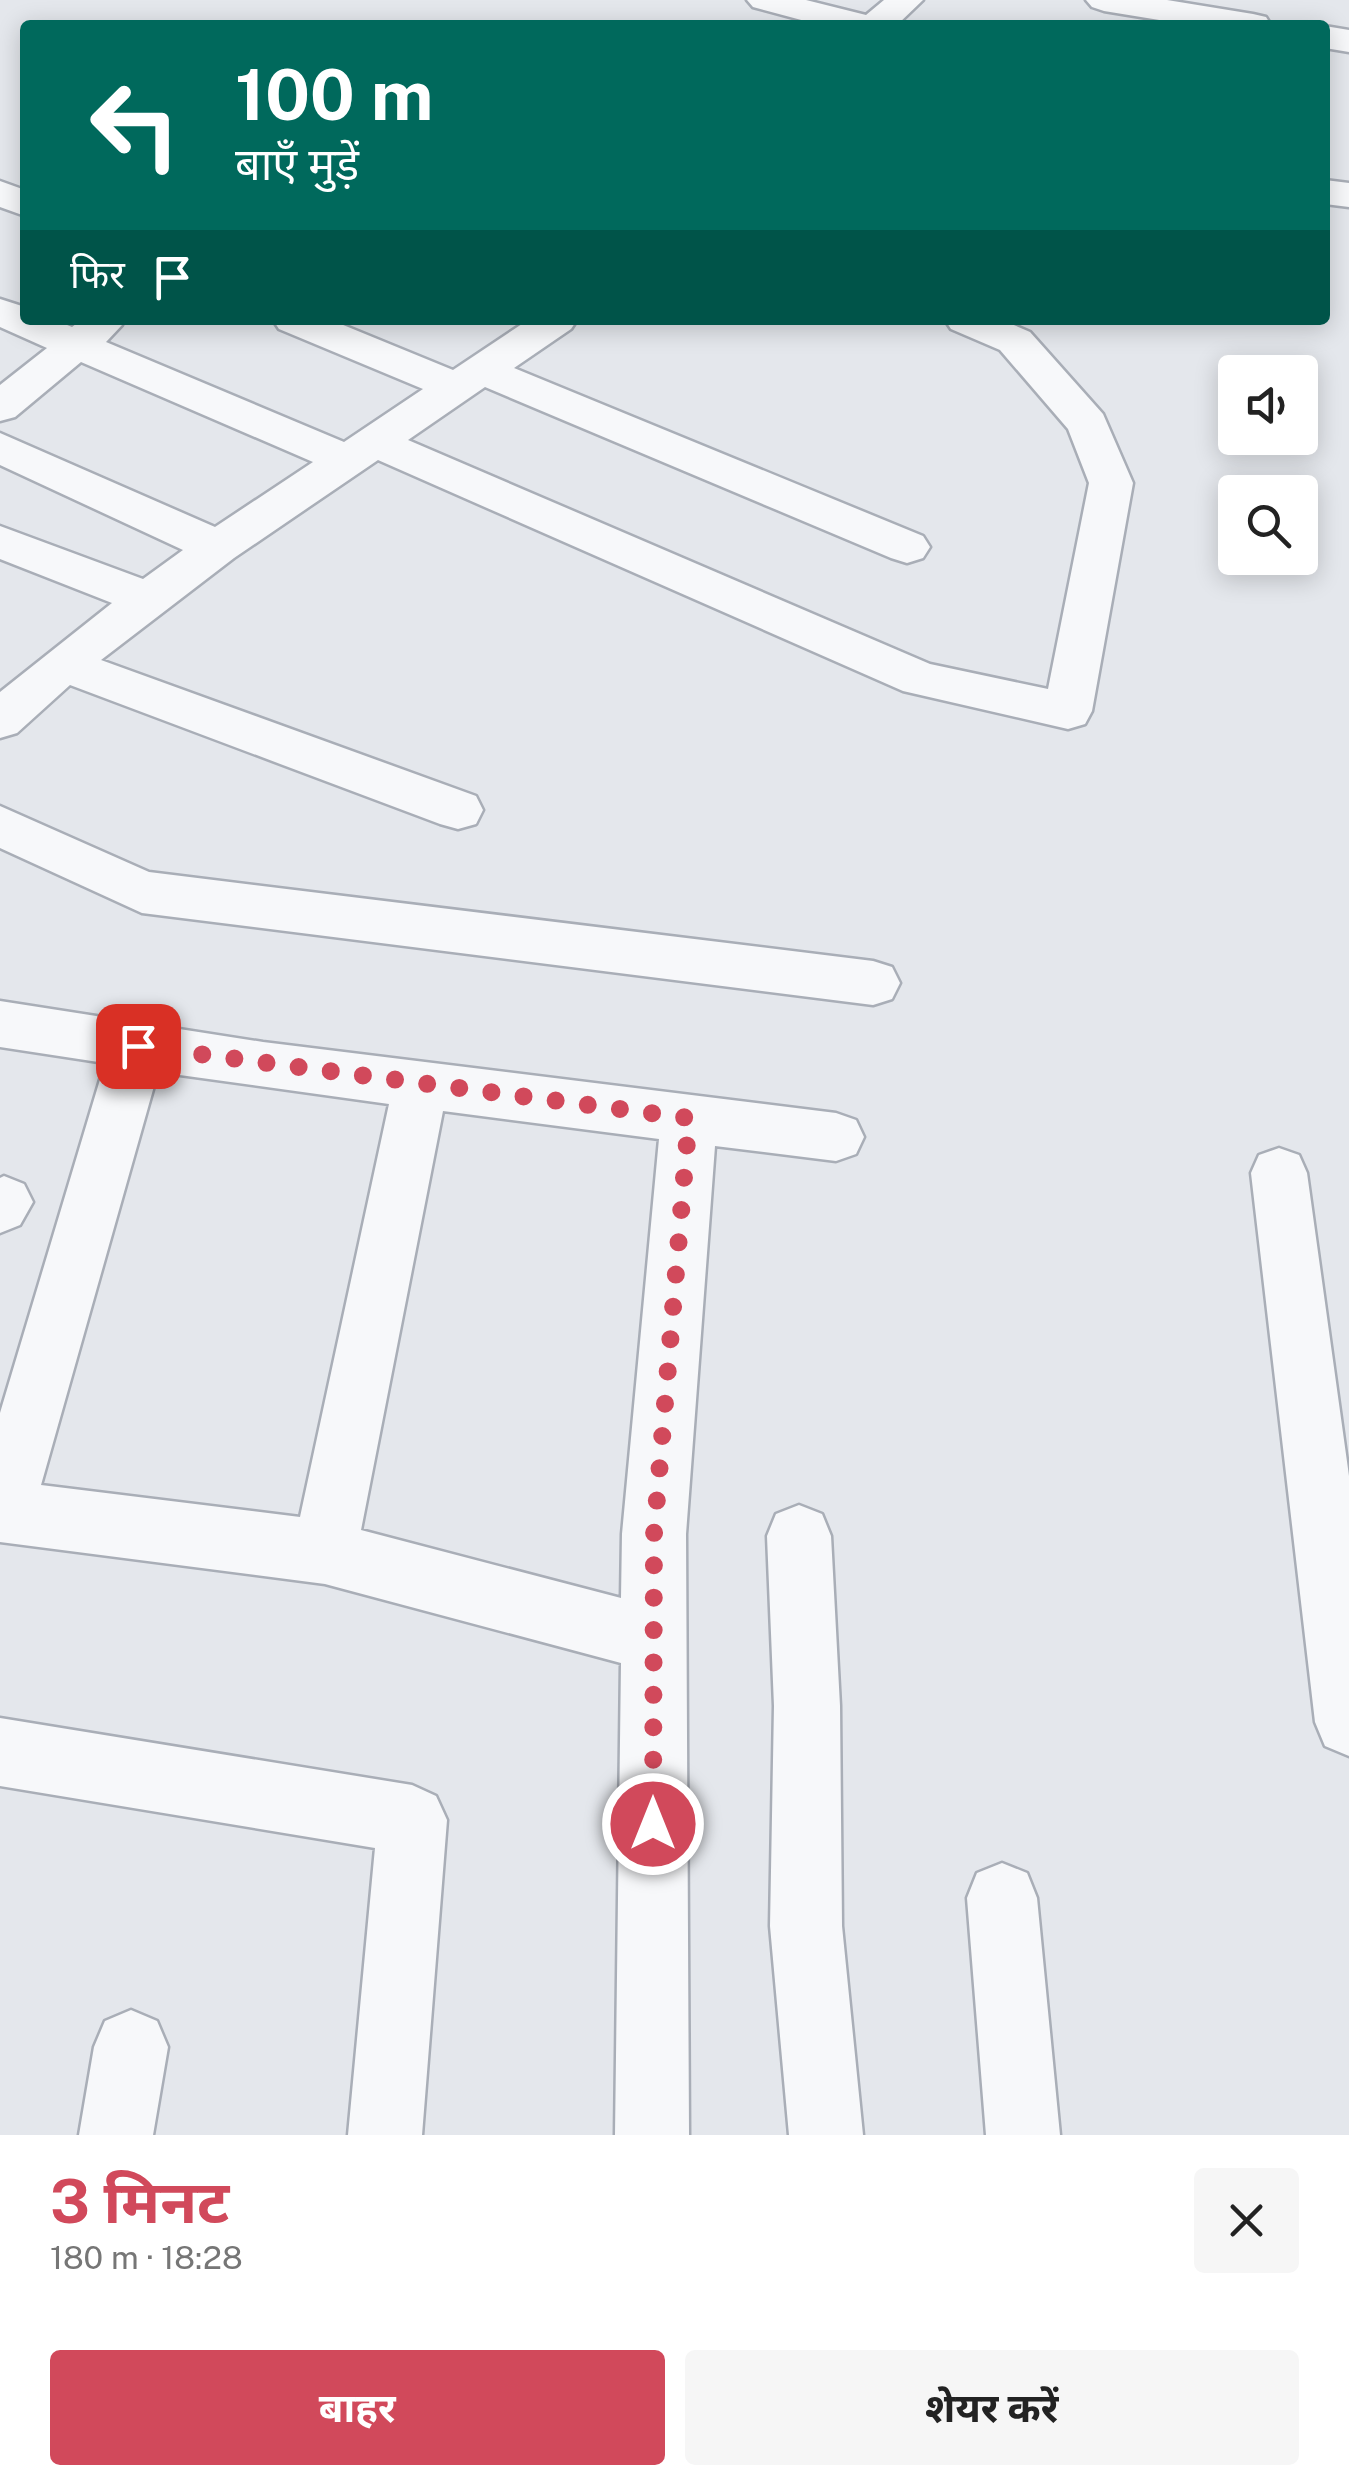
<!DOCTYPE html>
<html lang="hi">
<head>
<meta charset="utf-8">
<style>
  body { margin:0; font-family:"Public Sans","Noto Sans Devanagari",sans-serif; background:#f6f6f6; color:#222; height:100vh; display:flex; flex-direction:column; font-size:38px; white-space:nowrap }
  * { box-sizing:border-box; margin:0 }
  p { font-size:32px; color:#767676 }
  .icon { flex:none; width:55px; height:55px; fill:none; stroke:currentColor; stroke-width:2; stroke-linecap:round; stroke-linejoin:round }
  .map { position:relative; height:2135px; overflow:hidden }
  .sheet { display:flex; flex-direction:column; background:#fff; flex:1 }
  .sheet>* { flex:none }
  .hud { position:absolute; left:20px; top:20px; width:1310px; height:305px; border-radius:10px; box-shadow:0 5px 25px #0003; background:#00695c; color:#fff; overflow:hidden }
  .tools { position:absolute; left:1218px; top:355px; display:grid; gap:20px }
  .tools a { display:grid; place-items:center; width:100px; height:100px; border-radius:10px; background:#fff; box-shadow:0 5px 25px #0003; font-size:50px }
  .pin { position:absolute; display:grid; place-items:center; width:85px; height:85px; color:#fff; margin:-42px; border-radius:20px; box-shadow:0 5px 15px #0006 }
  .me { position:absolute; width:110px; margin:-55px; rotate:0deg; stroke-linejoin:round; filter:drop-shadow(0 0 8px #0008) }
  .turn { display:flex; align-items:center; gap:35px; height:210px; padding:0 50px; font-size:45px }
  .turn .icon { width:130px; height:130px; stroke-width:2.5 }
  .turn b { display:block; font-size:70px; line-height:85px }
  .then { display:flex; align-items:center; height:95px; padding:0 50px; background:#0003; gap:20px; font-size:38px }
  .round { display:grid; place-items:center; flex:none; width:105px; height:105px; border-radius:10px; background:#f6f6f6 }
  .overview { display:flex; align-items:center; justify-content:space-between; height:170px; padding:0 50px }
  h1 { font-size:60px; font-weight:700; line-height:75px; color:#d1495b }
  .action { display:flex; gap:20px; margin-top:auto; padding:20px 50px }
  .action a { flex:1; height:115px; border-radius:10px; background:#d1495b; color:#fff; font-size:40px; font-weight:700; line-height:115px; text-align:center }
  .action a+a { background:#f6f6f6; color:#222 }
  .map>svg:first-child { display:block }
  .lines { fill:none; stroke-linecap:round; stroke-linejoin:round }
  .minor-casing { stroke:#a9aeb7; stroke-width:5 }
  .minor { fill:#f7f8fa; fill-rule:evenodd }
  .route { stroke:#d1495b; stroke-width:18; stroke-dasharray:0 32.4 }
</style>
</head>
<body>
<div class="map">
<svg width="1349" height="2135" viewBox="0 0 1349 2135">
  <rect width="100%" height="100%" fill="#e4e7ec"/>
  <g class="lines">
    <defs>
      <path id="minor" d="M747,0H806L866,15L884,0H923L897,25H820L753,7Z
        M1086,0H1167L1253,14L1266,17L1271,25H1190L1104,11L1092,7Z
        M1325,26L1349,30V52L1325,48Z
        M1325,180L1349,183V207L1325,204Z
        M0,181L25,190V216L0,207Z
        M0,299L25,307V320H55L72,327L81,320H118L122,325L106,342L344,442L423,389L279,329L273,320H331L453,370L528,320H577L571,329L514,368L923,536L930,547L923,558L907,563L891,558L485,387L408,440L930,664L1048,689L1089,483L1068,429L1000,350L951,329L945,320H1002L1030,332L1103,414L1133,483L1092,711L1085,724L1068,729L903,691L378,460L234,558L101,660L476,796L483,810L476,824L458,829L440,824L70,685L17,733L0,738V692L112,603L0,559V526L143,579L183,550L0,465V433L215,527L313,462L81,362L15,417L0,421V385L47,348L0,327Z
        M0,806L149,872L873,961L892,967L900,983L892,999L873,1005L142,913L0,848Z
        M0,1001L263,1042L836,1113L856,1120L864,1137L856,1154L836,1161L715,1146L686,1534L689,2135H615L621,1663L325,1584L0,1542V1413L105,1063L0,1047ZM158,1072L389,1104L300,1517L41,1485ZM443,1111L659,1139L622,1534L621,1598L361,1530Z
        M1279,1148L1299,1155L1307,1173L1349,1476V1756L1325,1746L1315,1722L1251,1173L1259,1155Z
        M4,1176L24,1184L33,1202L20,1225L0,1233V1178Z
        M799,1505L822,1514L831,1536L840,1706L842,1926L863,2135H789L770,1926L774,1706L767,1536L776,1514Z
        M0,1718L412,1785L436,1796L447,1820L422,2135H348L375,1848L0,1786Z
        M1002,1863L1027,1873L1037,1898L1060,2135H986L967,1898L977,1873Z
        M131,2010L157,2021L168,2047L153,2135H79L94,2047L105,2021Z"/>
    </defs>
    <use href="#minor" class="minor-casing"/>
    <use href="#minor" class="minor"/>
  </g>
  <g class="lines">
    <path class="route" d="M138,1046L689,1118L654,1534L653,1824"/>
  </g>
</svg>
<div class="tools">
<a><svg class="icon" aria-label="sound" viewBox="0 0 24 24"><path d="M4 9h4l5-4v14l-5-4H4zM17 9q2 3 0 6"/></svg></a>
<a><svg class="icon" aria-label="search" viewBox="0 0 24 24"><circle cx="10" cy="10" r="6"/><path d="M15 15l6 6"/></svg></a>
</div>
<div class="pin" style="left:138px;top:1046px;background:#d93025"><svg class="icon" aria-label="arrive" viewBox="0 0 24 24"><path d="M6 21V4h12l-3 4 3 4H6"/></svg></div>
<svg class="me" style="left:653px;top:1824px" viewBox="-20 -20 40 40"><circle r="17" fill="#d1495b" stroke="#fff" stroke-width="3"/><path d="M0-11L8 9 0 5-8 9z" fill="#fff"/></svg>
<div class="hud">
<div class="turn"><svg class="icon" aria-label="left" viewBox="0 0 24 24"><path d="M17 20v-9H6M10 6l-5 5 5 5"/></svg><div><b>100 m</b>बाएँ मुड़ें</div></div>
<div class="then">फिर<svg class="icon" aria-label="arrive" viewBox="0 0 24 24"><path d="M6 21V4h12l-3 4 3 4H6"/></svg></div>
</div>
</div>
<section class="sheet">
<div class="overview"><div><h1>3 मिनट</h1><p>180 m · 18:28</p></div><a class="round"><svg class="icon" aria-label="close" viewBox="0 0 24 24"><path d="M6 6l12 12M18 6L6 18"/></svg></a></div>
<div class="action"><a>बाहर</a><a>शेयर करें</a></div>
</section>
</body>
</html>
